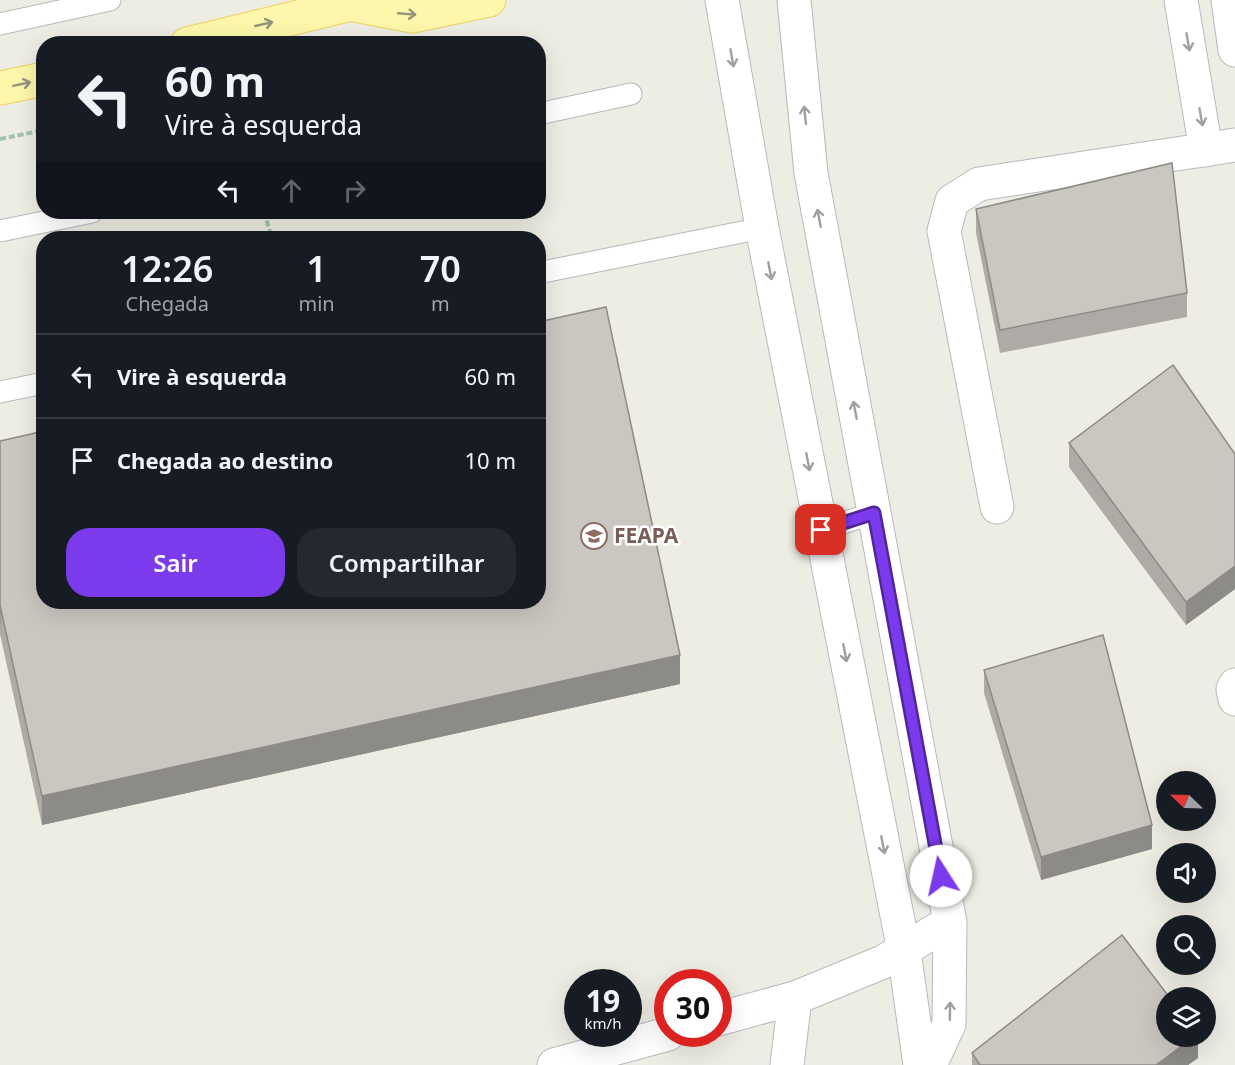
<!DOCTYPE html>
<html lang="pt">
<head>
<meta charset="utf-8">
<style>
  body { margin:0; font-family:"Noto Sans",sans-serif; background:#242831; color:#f1f3f6; height:100vh; display:flex; flex-direction:column; font-size:22px; white-space:nowrap }
  * { box-sizing:border-box; margin:0 }
  p { font-size:20px; color:#9ea1a6 }
  .icon { flex:none; width:33px; height:33px; fill:none; stroke:currentColor; stroke-width:2; stroke-linecap:round; stroke-linejoin:round }
  .map { position:relative; flex:1; overflow:hidden }
  .side { position:absolute; left:36px; top:231px; width:510px; height:378px; display:flex; flex-direction:column; background:#171b24; border-radius:24px; box-shadow:0 6px 24px #0002 }
  .side>* { flex:none }
  .guide { position:absolute; left:36px; top:36px; width:510px; height:183px; border-radius:24px; box-shadow:0 6px 24px #0002; background:#171b24; color:#f1f3f6; overflow:hidden }
  .needle { width:39px; rotate:293deg }
  .buttons { position:absolute; left:1156px; top:771px; display:grid; gap:12px }
  .buttons a { display:grid; place-items:center; width:60px; height:60px; border-radius:50%; background:#171b24; box-shadow:0 6px 24px #0002; font-size:30px }
  .speed { position:absolute; left:564px; top:969px; display:flex; gap:12px; font-size:30px; font-weight:700; text-align:center }
  .speed>* { display:grid; place-content:center; width:78px; height:78px; border-radius:50%; background:#171b24; box-shadow:0 6px 24px #0002; line-height:1 }
  .speed small { font-size:15px; font-weight:400 }
  .speed .limit { border:9px solid #d22; background:#fff; color:#111 }
  .pin { position:absolute; display:grid; place-items:center; width:51px; height:51px; color:#fff; margin:-26px; border-radius:12px; box-shadow:0 3px 9px #0006 }
  .me { position:absolute; width:66px; margin:-33px; rotate:350deg; stroke-linejoin:round; filter:drop-shadow(0 0 4px #0008) }
  .turn { display:flex; align-items:center; gap:21px; height:126px; padding:0 30px; font-size:27px }
  .turn .icon { width:78px; height:78px; stroke-width:2.5 }
  .turn b { display:block; font-size:42px; line-height:51px }
  .lanes { display:flex; align-items:center; height:57px; padding:0 30px; background:#0003; justify-content:center; gap:30px; direction:ltr }
  .lanes .off { opacity:.35 }
  .eta { display:flex; justify-content:space-evenly; align-items:center; height:102px; text-align:center }
  .eta b { font-size:36px; font-weight:600; line-height:42px }
  .action { display:flex; gap:12px; margin-top:auto; padding:12px 30px }
  .action a { flex:1; height:69px; border-radius:24px; background:#7c3aed; color:#fff; font-size:24px; font-weight:600; line-height:69px; text-align:center }
  .action a+a { background:#242831; color:#f1f3f6 }
  ul { padding:0; list-style:none }
  li { display:flex; align-items:center; gap:18px; height:84px; padding:0 30px; border-top:2px solid #363941 }
  li div { flex:1 }
  li b { display:block; font-size:22px }
  li em { font-style:normal }
  .map>svg:first-child { display:block }
  .lines { fill:none; stroke-linecap:round; stroke-linejoin:round }
  .lane-casing { stroke:#b7b9be; stroke-width:23 }
  .street-casing { stroke:#b7b9be; stroke-width:35 }
  .primary-casing { stroke:#edd25f; stroke-width:35 }
  .path { stroke:#9bc5ab; stroke-width:4; stroke-dasharray:6 3; stroke-linecap:butt }
  .lane { stroke:#fff; stroke-width:21 }
  .street { stroke:#fff; stroke-width:33 }
  .primary { stroke:#fcf7ab; stroke-width:33 }
  .wall { fill:#aeaba6 }
  .shaded-wall { fill:#8d8b87 }
  .building { fill:#cac7c1; stroke:#8d8b87; stroke-width:1.5 }
  .oneway { stroke:#94947d }
  .oneway2 { stroke:#9d9fa2 }
  .route-casing { stroke:#51269a; stroke-width:15 }
  .route { stroke:#7c3aed; stroke-width:10 }
  .labels { text-anchor:middle; stroke-width:5; stroke-linejoin:round; paint-order:stroke }
  .education-label { font-size:21px; font-weight:bold; fill:#785e54; stroke:#fff; text-anchor:start }
</style>
</head>
<body>
<div class="map">
<svg width="1235" height="1065" viewBox="0 0 1235 1065">
  <rect width="100%" height="100%" fill="#eeede4"/>
  <g class="lines">
    <defs>
      <path id="lane" d="M0,24L110,0
        M538,114L631,94
        M0,231L92,212
        M538,273L762,228
        M0,392L44,383
        M821,530L874,513"/>
      <path id="street" d="M722,0L762,228L904,951L920,1065
        M794,0L811,173L950,922L949,1024L930,1065
        M1181,0L1206,150
        M1228,0L1235,50
        M997,507L944,231L952,201L979,184L1235,145
        M1235,685L1233,689L1235,699
        M718,1019L795,998L883,962L950,922
        M554,1065L668,1034
        M787,1065L795,998"/>
      <path id="primary" d="M349,4L412,16L489,0
        M187,44L368,0
        M0,88L44,79"/>
    </defs>
    <use href="#lane" class="lane-casing"/>
    <use href="#street" class="street-casing"/>
    <use href="#primary" class="primary-casing"/>
    <path class="path" d="M0,139L44,130
      M264,212L272,238"/>
    <use href="#lane" class="lane"/>
    <use href="#street" class="street"/>
    <use href="#primary" class="primary"/>
  </g>
  <path class="wall" d="M976,209L1187,293V317L1000,353L976,233Z
    M0,441L680,684L42,825L0,634Z
    M1069,443L1235,454V589L1186,625L1069,467Z
    M984,670L1152,849L1041,880L984,693Z
    M1198,1036V1058L1188,1065H972V1053Z"/>
  <path class="shaded-wall" d="M1235,566V589L1186,625V602Z
    M0,605H1L0,634Z
    M680,655V684L42,825V796Z
    M1152,825V849L1041,880V857Z
    M1195,1036H1198V1058L1188,1065H1156Z"/>
  <path class="building" d="M1172,163L1187,293L1000,330L976,209Z
    M606,307L680,655L42,796L0,605V441L44,431V602H538V322Z
    M1173,365L1235,454V566L1186,602L1069,443Z
    M1103,635L1152,825L1041,857L984,670Z
    M1122,935L1170,998H1167V1036H1195L1156,1065H980L972,1053Z"/>
  <defs><path id="oneway-shaft" d="M-6 0H5M1.5-3L5.5 0L1.5 3" fill="none" stroke-width="1.6" stroke-linecap="round" stroke-linejoin="round" transform="scale(1.5)"/></defs>
  <g class="oneway">
    <use href="#oneway-shaft" transform="translate(407 14) rotate(5)"/>
    <use href="#oneway-shaft" transform="translate(264 24) rotate(-13)"/>
    <use href="#oneway-shaft" transform="translate(22 84) rotate(-12)"/>
  </g>
  <g class="oneway2">
    <use href="#oneway-shaft" transform="translate(1188 42) rotate(80)"/>
    <use href="#oneway-shaft" transform="translate(732 58) rotate(80)"/>
    <use href="#oneway-shaft" transform="translate(805 115) rotate(-96)"/>
    <use href="#oneway-shaft" transform="translate(1201 117) rotate(80)"/>
    <use href="#oneway-shaft" transform="translate(819 218) rotate(-101)"/>
    <use href="#oneway-shaft" transform="translate(770 271) rotate(79)"/>
    <use href="#oneway-shaft" transform="translate(855 410) rotate(-101)"/>
    <use href="#oneway-shaft" transform="translate(808 462) rotate(79)"/>
    <use href="#oneway-shaft" transform="translate(845 653) rotate(79)"/>
    <use href="#oneway-shaft" transform="translate(883 845) rotate(79)"/>
    <use href="#oneway-shaft" transform="translate(950 1011) rotate(-89)"/>
  </g>
  <g class="lines">
    <defs>
      <path id="route" d="M821,530L874,513L941,876"/>
    </defs>
    <use href="#route" class="route-casing"/>
    <use href="#route" class="route"/>
  </g>
  <defs>
    <symbol id="university-ring" viewBox="-11 -11 22 22"><circle r="9.5" fill="#fff" stroke="#8d6e63" stroke-width="1.5"/><path d="M0-5L7-2L0 1L-7-2ZM-4 1L0 2.5L4 1V4Q0 6-4 4Z" fill="#8d6e63"/></symbol>
  </defs>
  <g fill-rule="evenodd">
    <use href="#university-ring" x="579" y="521" width="30" height="30"/>
  </g>
  <g class="labels">
    <g class="education-label">
      <text x="614" y="543">FEAPA</text>
    </g>
  </g>
</svg>
<div class="buttons">
<a><svg class="needle" viewBox="-14 -14 28 28"><path d="M0-13l5 13h-10z" fill="#e53935"/><path d="M0 13l5-13h-10z" fill="#9ea1a6"/></svg></a>
<a><svg class="icon" aria-label="sound" viewBox="0 0 24 24"><path d="M4 9h4l5-4v14l-5-4H4zM17 9q2 3 0 6"/></svg></a>
<a><svg class="icon" aria-label="search" viewBox="0 0 24 24"><circle cx="10" cy="10" r="6"/><path d="M15 15l6 6"/></svg></a>
<a><svg class="icon" aria-label="layers" viewBox="0 0 24 24"><path d="M12 4l9 5-9 5-9-5zM3 14l9 5 9-5"/></svg></a>
</div>
<div class="speed"><div>19<small>km/h</small></div><div class="limit">30</div></div>
<div class="pin" style="left:821px;top:530px;background:#d93025"><svg class="icon" aria-label="arrive" viewBox="0 0 24 24"><path d="M6 21V4h12l-3 4 3 4H6"/></svg></div>
<svg class="me" style="left:941px;top:876px" viewBox="-20 -20 40 40"><circle r="19" fill="#fff"/><path d="M0-13L10 11 0 6-10 11z" fill="#7c3aed"/></svg>
<div class="guide">
<div class="turn"><svg class="icon" aria-label="left" viewBox="0 0 24 24"><path d="M17 20v-9H6M10 6l-5 5 5 5"/></svg><div><b>60 m</b>Vire à esquerda</div></div>
<div class="lanes"><svg class="icon" aria-label="left" viewBox="0 0 24 24"><path d="M17 20v-9H6M10 6l-5 5 5 5"/></svg><svg class="icon off" aria-label="ahead" viewBox="0 0 24 24"><path d="M12 20V5M6 11l6-6 6 6"/></svg><svg class="icon off" aria-label="right" viewBox="0 0 24 24"><path d="M7 20v-9h11M14 6l5 5-5 5"/></svg></div>
</div>
<section class="side">
<div class="eta">
<div><b>12:26</b><p>Chegada</p></div>
<div><b>1</b><p>min</p></div>
<div><b>70</b><p>m</p></div>
</div>
<ul>
<li><svg class="icon" aria-label="left" viewBox="0 0 24 24"><path d="M17 20v-9H6M10 6l-5 5 5 5"/></svg><div><b>Vire à esquerda</b></div><em>60 m</em></li>
<li><svg class="icon" aria-label="arrive" viewBox="0 0 24 24"><path d="M6 21V4h12l-3 4 3 4H6"/></svg><div><b>Chegada ao destino</b></div><em>10 m</em></li>
</ul>
<div class="action"><a>Sair</a><a>Compartilhar</a></div>
</section>
</div>
</body>
</html>
